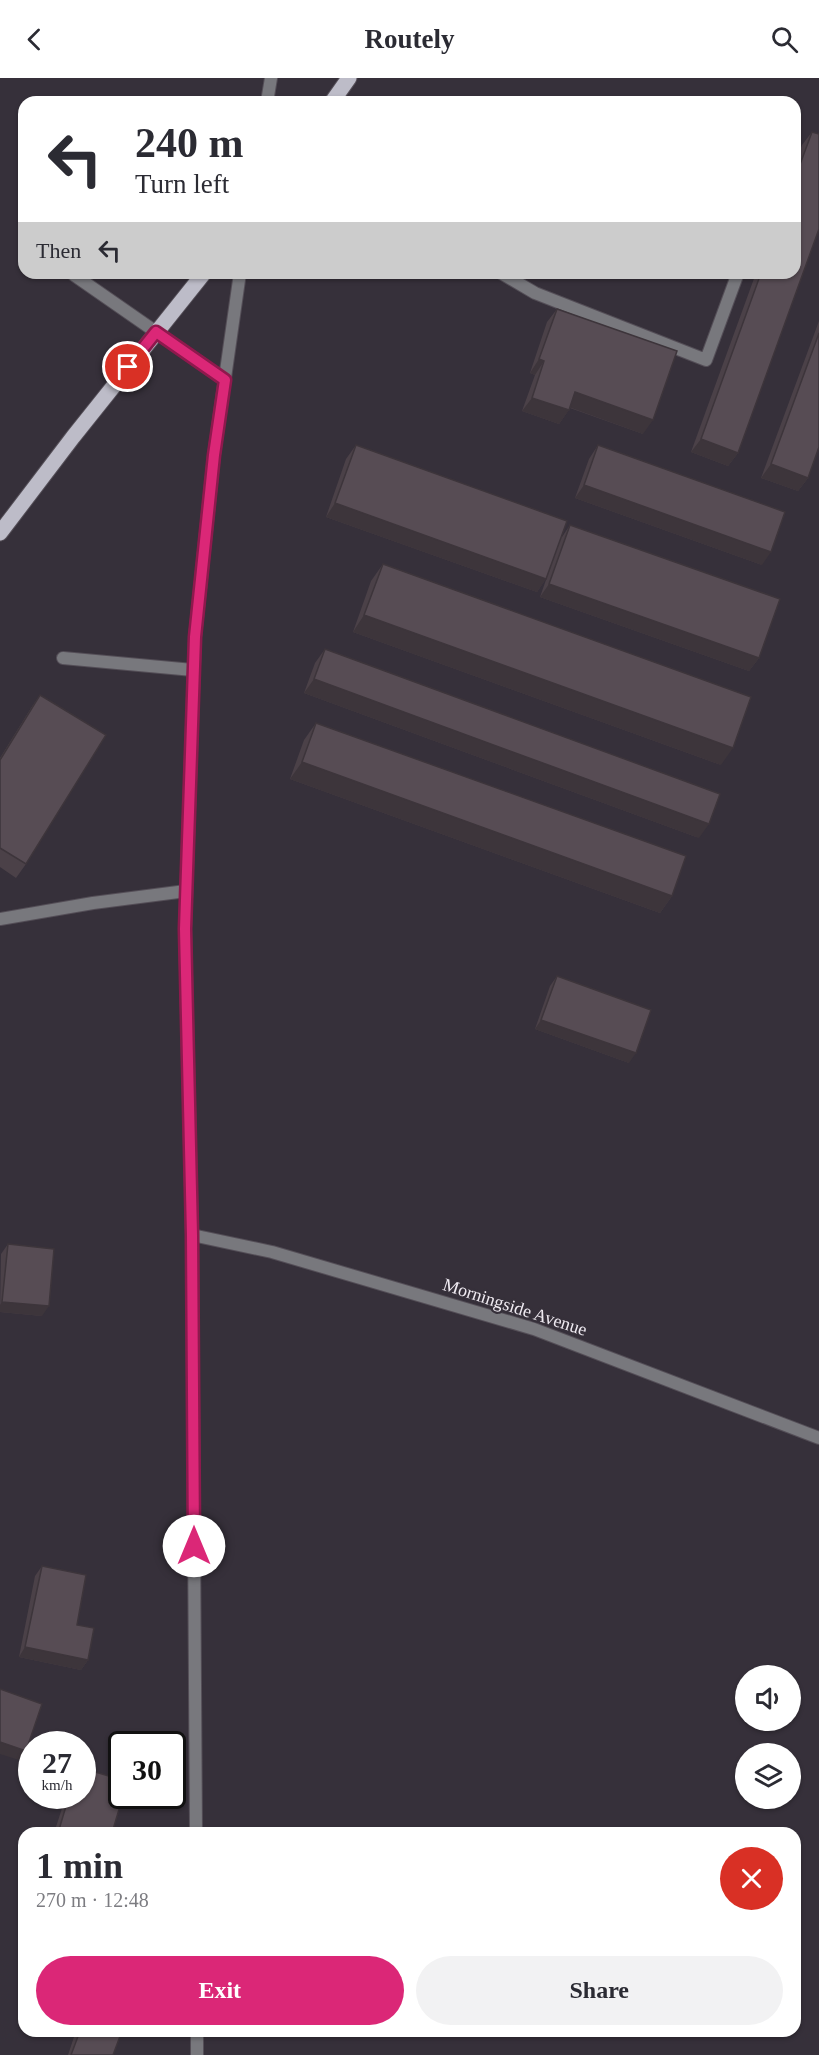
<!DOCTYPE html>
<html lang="en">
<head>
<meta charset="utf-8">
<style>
  body { margin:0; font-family:Georgia,serif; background:#f2f2f3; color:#2b2b33; height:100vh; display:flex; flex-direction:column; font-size:22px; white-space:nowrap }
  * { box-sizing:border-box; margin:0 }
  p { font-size:20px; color:#7c7c81 }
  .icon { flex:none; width:33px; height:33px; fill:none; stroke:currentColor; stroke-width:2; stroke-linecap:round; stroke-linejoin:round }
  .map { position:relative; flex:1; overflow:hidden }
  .side { position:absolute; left:18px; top:1749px; width:783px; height:210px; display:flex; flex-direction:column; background:#fff; border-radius:18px; box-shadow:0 2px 4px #0004 }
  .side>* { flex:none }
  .banner { position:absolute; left:18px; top:18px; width:783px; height:183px; border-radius:18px; box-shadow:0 2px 4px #0004; background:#fff; color:#2b2b33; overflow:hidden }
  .fabs { position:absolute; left:735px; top:1587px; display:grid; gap:12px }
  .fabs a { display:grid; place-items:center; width:66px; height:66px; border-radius:50%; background:#fff; box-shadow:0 2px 4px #0004; font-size:30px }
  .speed { position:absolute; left:18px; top:1653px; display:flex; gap:12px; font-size:30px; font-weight:700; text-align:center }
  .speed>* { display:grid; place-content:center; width:78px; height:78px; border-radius:50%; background:#fff; box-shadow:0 2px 4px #0004; line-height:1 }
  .speed small { font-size:15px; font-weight:400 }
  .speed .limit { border:3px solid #111; border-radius:9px; background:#fff; color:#111 }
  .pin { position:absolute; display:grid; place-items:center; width:51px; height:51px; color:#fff; margin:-26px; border:3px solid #fff; border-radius:50%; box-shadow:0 2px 6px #0007 }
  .me { position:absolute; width:66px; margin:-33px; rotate:0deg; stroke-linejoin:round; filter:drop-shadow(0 0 4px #0008) }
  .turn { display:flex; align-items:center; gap:21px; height:126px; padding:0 18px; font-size:27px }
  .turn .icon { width:78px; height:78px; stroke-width:2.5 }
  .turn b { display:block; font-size:42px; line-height:51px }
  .then { display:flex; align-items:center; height:57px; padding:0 18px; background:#0003; gap:12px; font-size:22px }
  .round { display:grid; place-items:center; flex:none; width:63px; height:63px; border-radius:32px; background:#f2f2f3 }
  .headline { display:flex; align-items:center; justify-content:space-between; height:102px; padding:0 18px }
  h1 { font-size:36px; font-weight:800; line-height:45px }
  .action { display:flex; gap:12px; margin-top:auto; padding:12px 18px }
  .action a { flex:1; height:69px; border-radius:36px; background:#db2777; color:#fff; font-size:24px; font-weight:800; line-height:69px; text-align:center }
  .action a+a { background:#f2f2f3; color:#2b2b33 }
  header { display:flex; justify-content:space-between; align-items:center; height:78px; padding:0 18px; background:#fff; font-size:27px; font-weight:800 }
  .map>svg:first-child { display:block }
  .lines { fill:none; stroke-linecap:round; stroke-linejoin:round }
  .service-casing { stroke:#544e57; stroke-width:14 }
  .minor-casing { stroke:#544e57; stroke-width:14 }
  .primary-casing { stroke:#544e57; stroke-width:17 }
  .service { stroke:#78787d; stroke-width:12 }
  .minor { stroke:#78787d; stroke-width:12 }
  .primary { stroke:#bdbcc8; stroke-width:15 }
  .wall { fill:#4b4148 }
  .shaded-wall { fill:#3d353b }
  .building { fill:#574c54; stroke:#3d353b; stroke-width:1.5 }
  .route-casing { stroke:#8e194d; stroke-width:15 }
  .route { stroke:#db2777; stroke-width:10 }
  .labels { text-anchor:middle; stroke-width:4.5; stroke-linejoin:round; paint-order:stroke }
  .street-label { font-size:18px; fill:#efeaf1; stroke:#36303a }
</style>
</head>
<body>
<header><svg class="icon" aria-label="back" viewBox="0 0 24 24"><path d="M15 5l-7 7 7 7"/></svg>Routely<svg class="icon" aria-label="search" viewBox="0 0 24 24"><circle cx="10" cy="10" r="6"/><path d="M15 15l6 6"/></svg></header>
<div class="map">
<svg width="819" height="1977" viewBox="0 0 819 1977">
  <rect width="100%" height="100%" fill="#36303a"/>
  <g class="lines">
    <defs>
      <path id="service" d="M75,195L74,197L225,302
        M501,195L535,215L706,282L738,195
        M63,580L193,592
        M0,841L93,825L186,813"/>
      <path id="minor" d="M267,24L271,0
        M192,1157L272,1174L534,1251L819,1360
        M196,1755L192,1157L185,851L195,559L214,377L240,195
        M197,1953V1977"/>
      <path id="primary" d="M332,24L349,0
        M0,455L73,359L204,195"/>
    </defs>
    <use href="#service" class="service-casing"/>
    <use href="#minor" class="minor-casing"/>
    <use href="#primary" class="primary-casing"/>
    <use href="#service" class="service"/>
    <use href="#minor" class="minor"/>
    <use href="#primary" class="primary"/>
  </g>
  <path class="wall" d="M812,54L819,56V151L738,375L728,388L691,374L756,195H795V87L802,67Z
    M557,231L643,356L570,330L559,346L522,333L535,297L530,295L547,244Z
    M819,243V369L808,400L798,413L761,400Z
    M356,367L562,459L570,447L759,580L749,593L540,519L547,499L537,514L326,439L346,381Z
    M598,367L762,487L575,420L589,381Z
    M383,486L721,687L353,554L371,503Z
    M325,571L699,760L304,615L315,585Z
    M40,617L26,786L16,800L0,789V680L31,630Z
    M316,645L672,818L660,835L290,701L304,662Z
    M557,898L629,985L535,951L550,908Z
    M8,1166L42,1238L0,1234L1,1176Z
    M42,1488L77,1547L88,1582L81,1592L19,1579L35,1498Z
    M66,1718H82L112,1755H54Z
    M76,1953H122L113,1977H68Z"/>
  <path class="shaded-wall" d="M539,281L544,283L535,297L530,295Z
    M575,314L653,342L643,356L566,328Z
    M532,320L569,332L559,346L522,333Z
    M701,361L738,375L728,388L691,374Z
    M771,386L808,400L798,413L761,400Z
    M584,407L771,474L762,487L575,420Z
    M335,425L546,501L537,514L326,439Z
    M549,506L759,580L749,593L540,519Z
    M364,537L733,670L721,687L353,554Z
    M314,601L709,746L699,760L304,615Z
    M302,684L672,818L660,835L290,701Z
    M541,942L636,975L629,985L535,951Z
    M2,1224L49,1228L42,1238L0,1234V1227Z
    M25,1569L88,1582L81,1592L19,1579Z
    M0,1664L26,1673L19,1682L0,1676Z"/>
  <path class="building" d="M812,54L819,56V151L738,375L701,361L761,195H795V100Z
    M557,231L677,273L653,342L575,314L569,332L532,320L544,283L539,281Z
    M819,255V369L808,400L771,386Z
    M356,367L567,443L546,501L335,425Z
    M598,367L785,434L771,474L584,407Z
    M570,447L780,521L759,580L549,506Z
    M383,486L751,619L733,670L364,537Z
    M325,571L720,716L709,746L314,601Z
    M40,617L106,657L26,786L0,770V682Z
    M316,645L686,778L672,818L302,684Z
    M557,898L651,932L636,975L541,942Z
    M8,1166L54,1171L49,1228L2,1224Z
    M42,1488L86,1497L77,1547L94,1550L88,1582L25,1569Z
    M0,1611L42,1626L26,1673L0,1664Z
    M82,1690L122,1702V1718H123L112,1755H58L69,1718H82Z
    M80,1953H122L113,1977H71Z"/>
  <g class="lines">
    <defs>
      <path id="route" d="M128,289L156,254L225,302L214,377L195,559L185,851L192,1157L194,1468"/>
    </defs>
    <use href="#route" class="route-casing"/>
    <use href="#route" class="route"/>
  </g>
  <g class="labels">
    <g class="street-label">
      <text transform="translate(515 1229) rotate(18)" y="6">Morningside Avenue</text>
    </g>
  </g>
</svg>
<div class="fabs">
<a><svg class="icon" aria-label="sound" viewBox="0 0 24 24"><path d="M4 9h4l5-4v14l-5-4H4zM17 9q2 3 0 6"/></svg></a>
<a><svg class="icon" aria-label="layers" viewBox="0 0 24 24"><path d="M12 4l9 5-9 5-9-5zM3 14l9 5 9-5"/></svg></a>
</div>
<div class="speed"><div>27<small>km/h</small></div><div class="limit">30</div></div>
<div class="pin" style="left:128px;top:289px;background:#d93025"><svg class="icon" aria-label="arrive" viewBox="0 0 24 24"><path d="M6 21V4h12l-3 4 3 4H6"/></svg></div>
<svg class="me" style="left:194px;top:1468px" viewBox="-20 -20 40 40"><circle r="19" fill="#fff"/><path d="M0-13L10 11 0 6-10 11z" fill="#db2777"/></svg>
<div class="banner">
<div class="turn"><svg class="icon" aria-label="left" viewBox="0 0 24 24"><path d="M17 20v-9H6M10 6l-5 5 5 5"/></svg><div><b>240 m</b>Turn left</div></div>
<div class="then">Then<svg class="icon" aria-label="left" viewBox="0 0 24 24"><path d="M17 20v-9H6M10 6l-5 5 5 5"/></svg></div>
</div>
<section class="side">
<div class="headline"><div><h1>1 min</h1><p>270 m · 12:48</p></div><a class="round" style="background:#d93025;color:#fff"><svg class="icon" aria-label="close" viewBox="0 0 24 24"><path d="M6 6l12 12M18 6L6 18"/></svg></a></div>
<div class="action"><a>Exit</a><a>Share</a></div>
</section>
</div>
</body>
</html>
